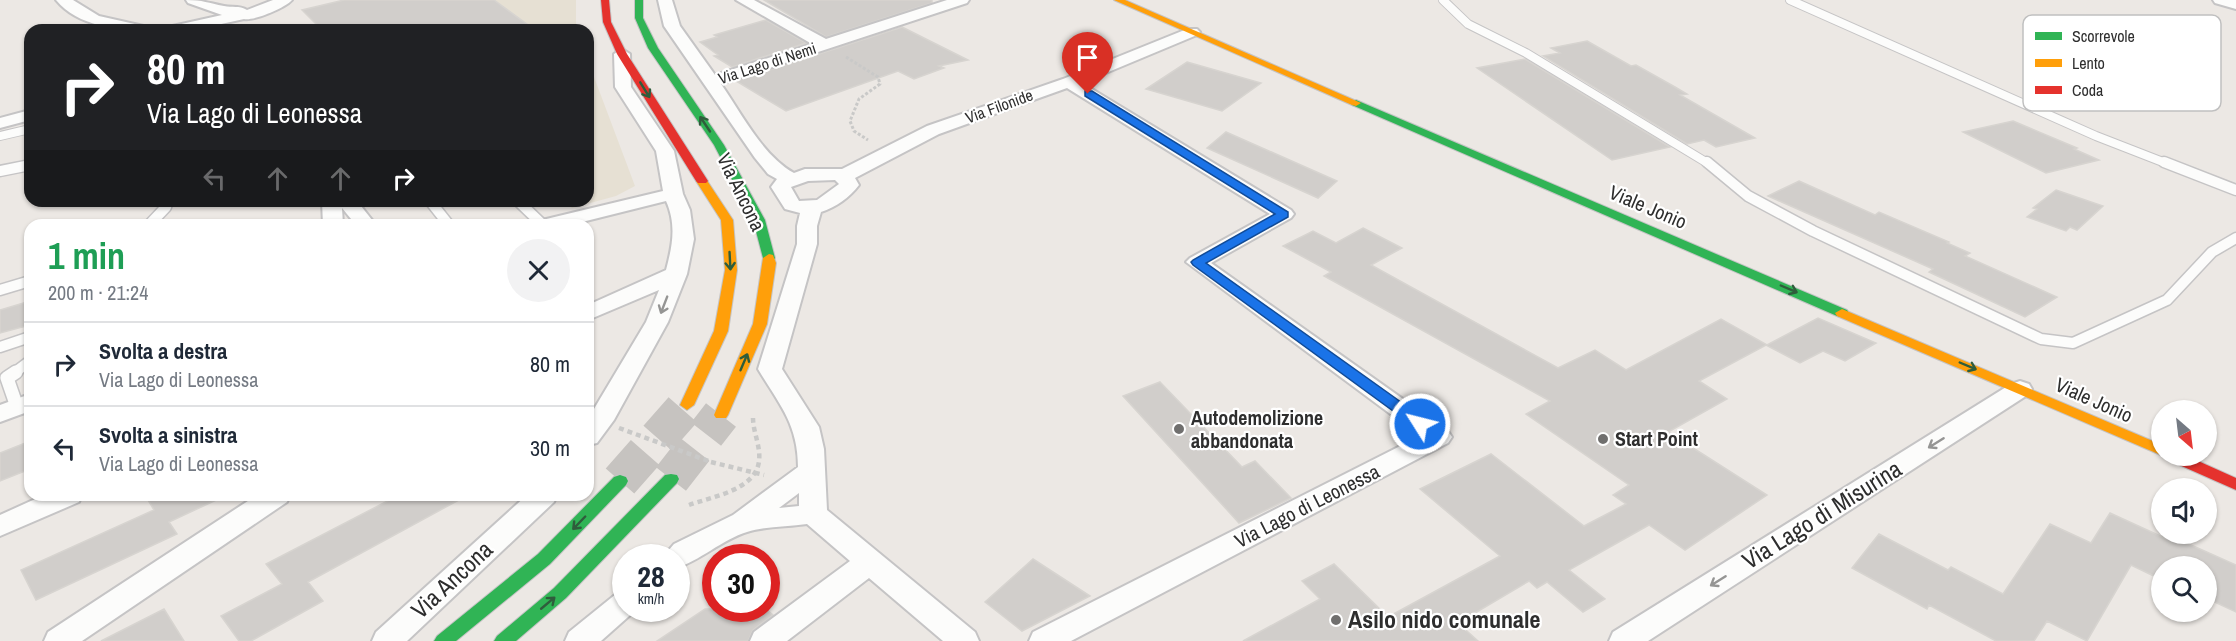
<!DOCTYPE html>
<html lang="it">
<head>
<meta charset="utf-8">
<style>
  body { margin:0; font-family:"Archivo Narrow",sans-serif; background:#f2f2f3; color:#1f2937; height:100vh; display:flex; flex-direction:column; font-size:22px; white-space:nowrap }
  * { box-sizing:border-box; margin:0 }
  p { font-size:20px; color:#747a83 }
  .icon { flex:none; width:33px; height:33px; fill:none; stroke:currentColor; stroke-width:2; stroke-linecap:round; stroke-linejoin:round }
  .map { position:relative; flex:1; overflow:hidden }
  .drawer { position:absolute; left:24px; top:219px; width:570px; height:282px; display:flex; flex-direction:column; background:#fff; border-radius:18px; box-shadow:0 2px 4px #0004 }
  .drawer>* { flex:none }
  .banner { position:absolute; left:24px; top:24px; width:570px; height:183px; border-radius:18px; box-shadow:0 2px 4px #0004; background:#202124; color:#fff; overflow:hidden }
  .needle { width:39px; rotate:152deg }
  .tools { position:absolute; left:2151px; top:400px; display:grid; gap:12px }
  .tools a { display:grid; place-items:center; width:66px; height:66px; border-radius:50%; background:#fff; box-shadow:0 2px 4px #0004; font-size:30px }
  .speed { position:absolute; left:612px; top:544px; display:flex; gap:12px; font-size:30px; font-weight:700; text-align:center }
  .speed>* { display:grid; place-content:center; width:78px; height:78px; border-radius:50%; background:#fff; box-shadow:0 2px 4px #0004; line-height:1 }
  .speed small { font-size:15px; font-weight:400 }
  .speed .limit { border:9px solid #d22; background:#fff; color:#111 }
  .pin { position:absolute; display:grid; place-items:center; width:51px; height:51px; color:#fff; margin:-62px -26px; border-radius:50% 50% 50% 0; rotate:-45deg; box-shadow:0 0 6px #0007 }
  .pin .icon { rotate:45deg }
  .me { position:absolute; width:66px; margin:-33px; rotate:306deg; stroke-linejoin:round; filter:drop-shadow(0 0 4px #0008) }
  .turn { display:flex; align-items:center; gap:21px; height:126px; padding:0 24px; font-size:27px }
  .turn .icon { width:78px; height:78px; stroke-width:2.5 }
  .turn b { display:block; font-size:42px; line-height:51px }
  .lanes { display:flex; align-items:center; height:57px; padding:0 24px; background:#0003; justify-content:center; gap:30px; direction:ltr }
  .lanes .off { opacity:.35 }
  .round { display:grid; place-items:center; flex:none; width:63px; height:63px; border-radius:32px; background:#f2f2f3 }
  .headline { display:flex; align-items:center; justify-content:space-between; height:102px; padding:0 24px }
  h1 { font-size:36px; font-weight:800; line-height:45px; color:#1e9e55 }
  ul { padding:0; list-style:none }
  li { display:flex; align-items:center; gap:18px; height:84px; padding:0 24px; border-top:2px solid #e0e1e3 }
  li div { flex:1 }
  li b { display:block; font-size:22px }
  li em { font-style:normal }
  .map>svg:first-child { display:block }
  .education { fill:#e6e0d3 }
  .water { fill:#99d6ec }
  .building { fill:#d1cecb; stroke:#d7d4d0; stroke-width:1.5 }
  .lines { fill:none; stroke-linecap:round; stroke-linejoin:round }
  .secondary-tunnel { stroke:#c6c3c0; stroke-width:38; stroke-dasharray:38 19; stroke-linecap:butt }
  .lane-far2-casing { stroke:#c5c4c5; stroke-width:10 }
  .lane-far1-casing { stroke:#c5c4c5; stroke-width:13 }
  .lane-casing { stroke:#c5c4c5; stroke-width:16 }
  .street-casing { stroke:#c5c4c5; stroke-width:4 }
  .fast-casing { stroke:#c5c4c5; stroke-width:2 }
  .slow-casing { stroke:#c5c4c5; stroke-width:2 }
  .jam-casing { stroke:#c5c4c5; stroke-width:2 }
  .path-far1 { stroke:#c9c9c8; stroke-width:3; stroke-dasharray:3 2; stroke-linecap:butt }
  .path { stroke:#c9c9c8; stroke-width:4.5; stroke-dasharray:5 4; stroke-linecap:butt }
  .lane-far2 { stroke:#fcfcfb; stroke-width:8 }
  .lane-far1 { stroke:#fcfcfb; stroke-width:10 }
  .lane { stroke:#fcfcfb; stroke-width:13 }
  .street { fill:#fcfcfb; fill-rule:evenodd }
  .fast { fill:#30b455; fill-rule:evenodd }
  .slow { fill:#ff9f0a; fill-rule:evenodd }
  .jam { fill:#e5322d; fill-rule:evenodd }
  .path-bridge { stroke:#c9c9c8; stroke-width:4.5; stroke-dasharray:5 4; stroke-linecap:butt }
  .oneway { stroke:#2f5d3c }
  .oneway2 { stroke:#959594 }
  .route { fill:#1a73e8; stroke:#114b97; stroke-width:1.5 }
  .poi-dot { fill:#706f6e; stroke:#fff; stroke-width:2 }
  .labels { text-anchor:middle; stroke-width:4.5; stroke-linejoin:round; paint-order:stroke }
  .far-street-label { font-size:16px; fill:#2e2e2e; stroke:#fff }
  .street-label { font-size:20px; fill:#2e2e2e; stroke:#fff }
  .poi-label { font-size:20px; font-weight:bold; fill:#2e2e2e; stroke:#fff; text-anchor:start }
  .near-street-label { font-size:24px; fill:#2e2e2e; stroke:#fff }
  .near-poi-label { font-size:24px; font-weight:bold; fill:#2e2e2e; stroke:#fff; text-anchor:start }
  .key { fill:#fff; stroke:#c0c0c0; stroke-width:1.5 }
  .key-label { font-size:16px; fill:#2e2e2e }
</style>
</head>
<body>
<div class="map">
<svg width="2236" height="641" viewBox="0 0 2236 641">
  <rect width="100%" height="100%" fill="#ece8e4"/>
  <path class="education" d="M340,0H576V30H373Z
    M588,61L635,186L616,196L572,208L565,201H588Z"/>
  <path class="water" d="M2049,15L2075,24L2049,33L2022,24Z"/>
  <path class="building" d="M344,0H494L535,30H322L302,10Z
    M764,0H932V3L826,37Z
    M766,20L806,43L732,67L714,56L718,55L700,42L717,37L714,35Z
    M902,27L968,60L939,66L944,68L914,79L898,71L786,111L736,81Z
    M1587,41L1631,66L1636,65L1675,87L1687,94L1680,95L1755,138L1716,147L1704,140L1687,144L1543,56L1560,53L1551,48Z
    M1525,59L1670,147L1612,160L1477,68Z
    M1187,62L1261,83L1222,111L1146,89Z
    M2013,121L2077,148L2074,149L2099,160L2046,173L1963,132Z
    M1226,132L1337,181L1318,198L1207,148Z
    M1799,181L1875,215L1879,212L1949,242L1947,243L1970,253L1965,256L2057,297L2025,317L1929,272L1933,269L1768,196Z
    M2056,190L2103,206L2077,230L2070,227L2066,231L2027,217L2037,209L2033,208Z
    M1363,228L1402,248L1371,265L1558,368L1595,350L1626,370L1721,319L1767,345L1818,318L1876,343L1845,361L1823,351L1800,363L1766,345L1699,381L1727,399L1668,432L1767,495L1685,550L1649,525L1569,570L1605,599L1583,612L1547,582L1537,588L1529,581L1458,623L1478,641H1243L1320,599L1302,581L1334,564L1388,617L1500,556L1420,489L1491,454L1584,526L1626,504L1613,495L1629,485L1526,414L1550,401L1324,276L1331,272L1283,246L1313,231L1336,243Z
    M30,301V325L0,333V310Z
    M1160,382L1242,467L1255,461L1291,498L1239,523L1123,396Z
    M30,441V469L0,481V453Z
    M145,495H227L169,522L177,534L36,600L21,570L154,510Z
    M399,495H468L308,582L323,601L251,641H239L221,616L282,584L266,564Z
    M2110,513L2169,540L2171,536L2236,565V612L2206,598V567H2162V580L2131,565L2087,641L2047,621L2034,641H1996L1929,605L1927,609L1852,568L1879,534L1948,570L1951,567L2003,594L2050,524L2091,543Z
    M1033,559L1090,596L1022,631L985,602Z
    M164,609L184,641H101Z
    M705,609H766L773,615L753,630L748,641H657Z"/>
  <g class="lines">
    <path class="secondary-tunnel" d="M671,479L721,415
      M620,481L687,405"/>
    <defs>
      <path id="lane-far2" d="M1443,0L1468,24L1526,53L1709,164
        M1790,0L2096,136L2168,164
        M0,136L30,129"/>
      <path id="lane-far1" d="M1707,162L1748,196L1813,231L2041,339L2073,343L2167,300L2212,252L2236,238
        M2164,162L2236,190
        M0,171L30,165
        M430,201L449,225
        M518,201L543,225
        M149,225L166,207L168,201
        M0,290L30,281
        M0,347L30,337
        M14,373L30,361"/>
      <path id="lane" d="M16,372L7,378L17,407"/>
      <path id="street" d="M56,0H73L99,16L148,27L151,30C118,30 78,27 56,0Z
        M186,0C203,0 208,3 224,6C232,8 239,5 247,10L273,0H292C285,8 254,21 244,19L194,30H165L168,27L222,15L188,3Z
        M658,0H672L680,26L715,75L812,44L736,0H754L826,39L947,0H969L967,3L721,84C742,114 762,155 794,173L805,169H842L927,126L1063,79L1187,29H1197L1200,32L1197,35L1082,83L1291,210L1294,214L1291,218L1211,263L1448,431L1452,437L1448,443L1071,641H1029L1033,632L1420,436L1186,262L1190,258L1270,214L1067,88L939,134L855,178L859,185C849,198 836,207 821,212L817,226V244L782,369L819,427L824,449L827,510L975,632L979,641H943L869,578L787,641H750L754,632L850,561L807,524C788,527 765,526 747,532C723,539 698,562 676,568V558H662L674,544L733,515L798,467C798,424 779,404 758,369L797,244V226L800,213L785,209L771,187L777,179L768,174L755,158L664,26ZM835,180L839,184L817,200L799,201L791,187L808,181ZM799,493V506L779,508Z
        M2213,0H2236V9L2215,3Z
        M622,49L630,54L631,87L674,151L683,194L690,210L694,239L687,274L668,322L614,420L597,443L588,445V419L646,322L659,290L588,320V305L666,270C672,247 677,225 666,201L570,225H535L538,221L663,191L656,151L615,87L614,54Z
        M30,110V120L0,128V118Z
        M322,201H357L376,225H356L342,208L343,225H323Z
        M2020,381L2029,384L2032,389L2029,394L1648,641H1609L1613,632L2011,384Z
        M30,394V411L0,422V405Z
        M44,495H82L79,502L0,536V515Z
        M257,495H290L287,502L82,641H44L48,632Z
        M527,495H557L554,502L407,641H372L376,632Z
        M626,591V609H637L601,641H565L569,632L616,594Z"/>
      <path id="fast" d="M635,0H643V18L658,48L724,145L765,220L775,258L773,261L769,262L763,258L753,220L714,145L648,48L635,18Z
        M1356,100L1847,310L1849,313L1842,317L1837,316L1352,105L1351,103Z
        M671,474L677,475L679,479L677,483L566,598L516,641H494L497,636L554,588L665,475Z
        M620,475L626,477L628,481L626,485L550,564L456,641H434L437,636L538,554L614,477Z"/>
      <path id="slow" d="M1114,0H1125L1361,103L1356,106L1352,105Z
        M702,178L706,179L733,220L737,270L728,331L694,405L687,410L680,405L714,331L725,270L721,220L696,181Z
        M769,254L773,255L776,263L767,324L728,415L726,418H716L714,415L753,324L763,258Z
        M1842,309L2162,445L2163,456L1837,316L1835,313Z"/>
      <path id="jam" d="M601,0H609L611,22L627,54L708,181L706,183H698L696,181L617,54L603,22Z
        M2165,456H2187L2236,478V490L2168,460Z"/>
    </defs>
    <use href="#lane-far2" class="lane-far2-casing"/>
    <use href="#lane-far1" class="lane-far1-casing"/>
    <use href="#lane" class="lane-casing"/>
    <use href="#street" class="street-casing"/>
    <use href="#fast" class="fast-casing"/>
    <use href="#slow" class="slow-casing"/>
    <use href="#jam" class="jam-casing"/>
    <path class="path-far1" d="M846,57L878,77L880,84L859,99L850,121L854,131L868,140"/>
    <path class="path" d="M711,462L764,475
      M689,505C711,497 756,490 759,461C761,447 753,432 753,418"/>
    <use href="#lane-far2" class="lane-far2"/>
    <use href="#lane-far1" class="lane-far1"/>
    <use href="#lane" class="lane"/>
    <use href="#street" class="street"/>
    <use href="#fast" class="fast"/>
    <use href="#slow" class="slow"/>
    <use href="#jam" class="jam"/>
    <path class="path-bridge" d="M619,428L711,462"/>
  </g>
  <defs><path id="oneway-shaft" d="M-6 0H5M1.5-3L5.5 0L1.5 3" fill="none" stroke-width="1.6" stroke-linecap="round" stroke-linejoin="round" transform="scale(1.5)"/></defs>
  <g class="oneway">
    <use href="#oneway-shaft" transform="translate(645 90) rotate(58)"/>
    <use href="#oneway-shaft" transform="translate(705 124) rotate(-124)"/>
    <use href="#oneway-shaft" transform="translate(730 261) rotate(87)"/>
    <use href="#oneway-shaft" transform="translate(1789 289) rotate(23)"/>
    <use href="#oneway-shaft" transform="translate(744 362) rotate(-67)"/>
    <use href="#oneway-shaft" transform="translate(1968 366) rotate(23)"/>
    <use href="#oneway-shaft" transform="translate(579 523) rotate(134)"/>
    <use href="#oneway-shaft" transform="translate(548 603) rotate(-40)"/>
  </g>
  <g class="oneway2">
    <use href="#oneway-shaft" transform="translate(664 305) rotate(111)"/>
    <use href="#oneway-shaft" transform="translate(1936 443) rotate(148)"/>
    <use href="#oneway-shaft" transform="translate(1718 581) rotate(148)"/>
  </g>
  <path class="route" d="M1085,91H1092L1288,212V217L1206,263L1426,420L1428,424L1426,427H1415L1193,265L1191,262L1193,260L1275,214L1085,96Z"/>
  <g class="poi-dot">
    <circle cx="1179" cy="429" r="6"/>
    <circle cx="1603" cy="439" r="6"/>
    <circle cx="1336" cy="620" r="6"/>
  </g>
  <g class="labels">
    <g class="far-street-label">
      <text transform="translate(767 63) rotate(-18)" y="6">Via Lago di Nemi</text>
      <text transform="translate(999 106) rotate(-20)" y="6">Via Filonide</text>
    </g>
    <g class="street-label">
      <text transform="translate(741 192) rotate(64)" y="7">Via Ancona</text>
      <text transform="translate(1648 207) rotate(23)" y="7">Viale Jonio</text>
      <text transform="translate(2094 400) rotate(24)" y="7">Viale Jonio</text>
      <text transform="translate(1307 506) rotate(-27)" y="7">Via Lago di Leonessa</text>
    </g>
    <g class="poi-label">
      <text x="1191" y="425">Autodemolizione<tspan x="1191" dy="23">abbandonata</tspan></text>
      <text x="1615" y="446">Start Point</text>
    </g>
    <g class="near-street-label">
      <text transform="translate(1822 515) rotate(-32)" y="8">Via Lago di Misurina</text>
      <text transform="translate(452 580) rotate(-43)" y="8">Via Ancona</text>
    </g>
    <g class="near-poi-label">
      <text x="1348" y="628">Asilo nido comunale</text>
    </g>
  </g>
  <rect x="2023" y="15" width="198" height="96" rx="9" class="key"/>
  <rect x="2035" y="32" width="27" height="8" fill="#30b455"/>
  <rect x="2035" y="59" width="27" height="8" fill="#ff9f0a"/>
  <rect x="2035" y="86" width="27" height="8" fill="#e5322d"/>
  <g class="key-label">
    <text x="2072" y="42">Scorrevole</text>
    <text x="2072" y="69">Lento</text>
    <text x="2072" y="96">Coda</text>
  </g>
</svg>
<div class="tools">
<a><svg class="needle" viewBox="-14 -14 28 28"><path d="M0-13l5 13h-10z" fill="#e53935"/><path d="M0 13l5-13h-10z" fill="#747a83"/></svg></a>
<a><svg class="icon" aria-label="sound" viewBox="0 0 24 24"><path d="M4 9h4l5-4v14l-5-4H4zM17 9q2 3 0 6"/></svg></a>
<a><svg class="icon" aria-label="search" viewBox="0 0 24 24"><circle cx="10" cy="10" r="6"/><path d="M15 15l6 6"/></svg></a>
</div>
<div class="speed"><div>28<small>km/h</small></div><div class="limit">30</div></div>
<div class="pin" style="left:1088px;top:94px;background:#d93025"><svg class="icon" aria-label="arrive" viewBox="0 0 24 24"><path d="M6 21V4h12l-3 4 3 4H6"/></svg></div>
<svg class="me" style="left:1420px;top:424px" viewBox="-20 -20 40 40"><circle r="17" fill="#1a73e8" stroke="#fff" stroke-width="3"/><path d="M0-11L8 9 0 5-8 9z" fill="#fff"/></svg>
<div class="banner">
<div class="turn"><svg class="icon" aria-label="right" viewBox="0 0 24 24"><path d="M7 20v-9h11M14 6l5 5-5 5"/></svg><div><b>80 m</b>Via Lago di Leonessa</div></div>
<div class="lanes"><svg class="icon off" aria-label="left" viewBox="0 0 24 24"><path d="M17 20v-9H6M10 6l-5 5 5 5"/></svg><svg class="icon off" aria-label="ahead" viewBox="0 0 24 24"><path d="M12 20V5M6 11l6-6 6 6"/></svg><svg class="icon off" aria-label="ahead" viewBox="0 0 24 24"><path d="M12 20V5M6 11l6-6 6 6"/></svg><svg class="icon" aria-label="right" viewBox="0 0 24 24"><path d="M7 20v-9h11M14 6l5 5-5 5"/></svg></div>
</div>
<section class="drawer">
<div class="headline"><div><h1>1 min</h1><p>200 m · 21:24</p></div><a class="round"><svg class="icon" aria-label="close" viewBox="0 0 24 24"><path d="M6 6l12 12M18 6L6 18"/></svg></a></div>
<ul>
<li><svg class="icon" aria-label="right" viewBox="0 0 24 24"><path d="M7 20v-9h11M14 6l5 5-5 5"/></svg><div><b>Svolta a destra</b><p>Via Lago di Leonessa</p></div><em>80 m</em></li>
<li><svg class="icon" aria-label="left" viewBox="0 0 24 24"><path d="M17 20v-9H6M10 6l-5 5 5 5"/></svg><div><b>Svolta a sinistra</b><p>Via Lago di Leonessa</p></div><em>30 m</em></li>
</ul>
</section>
</div>
</body>
</html>
